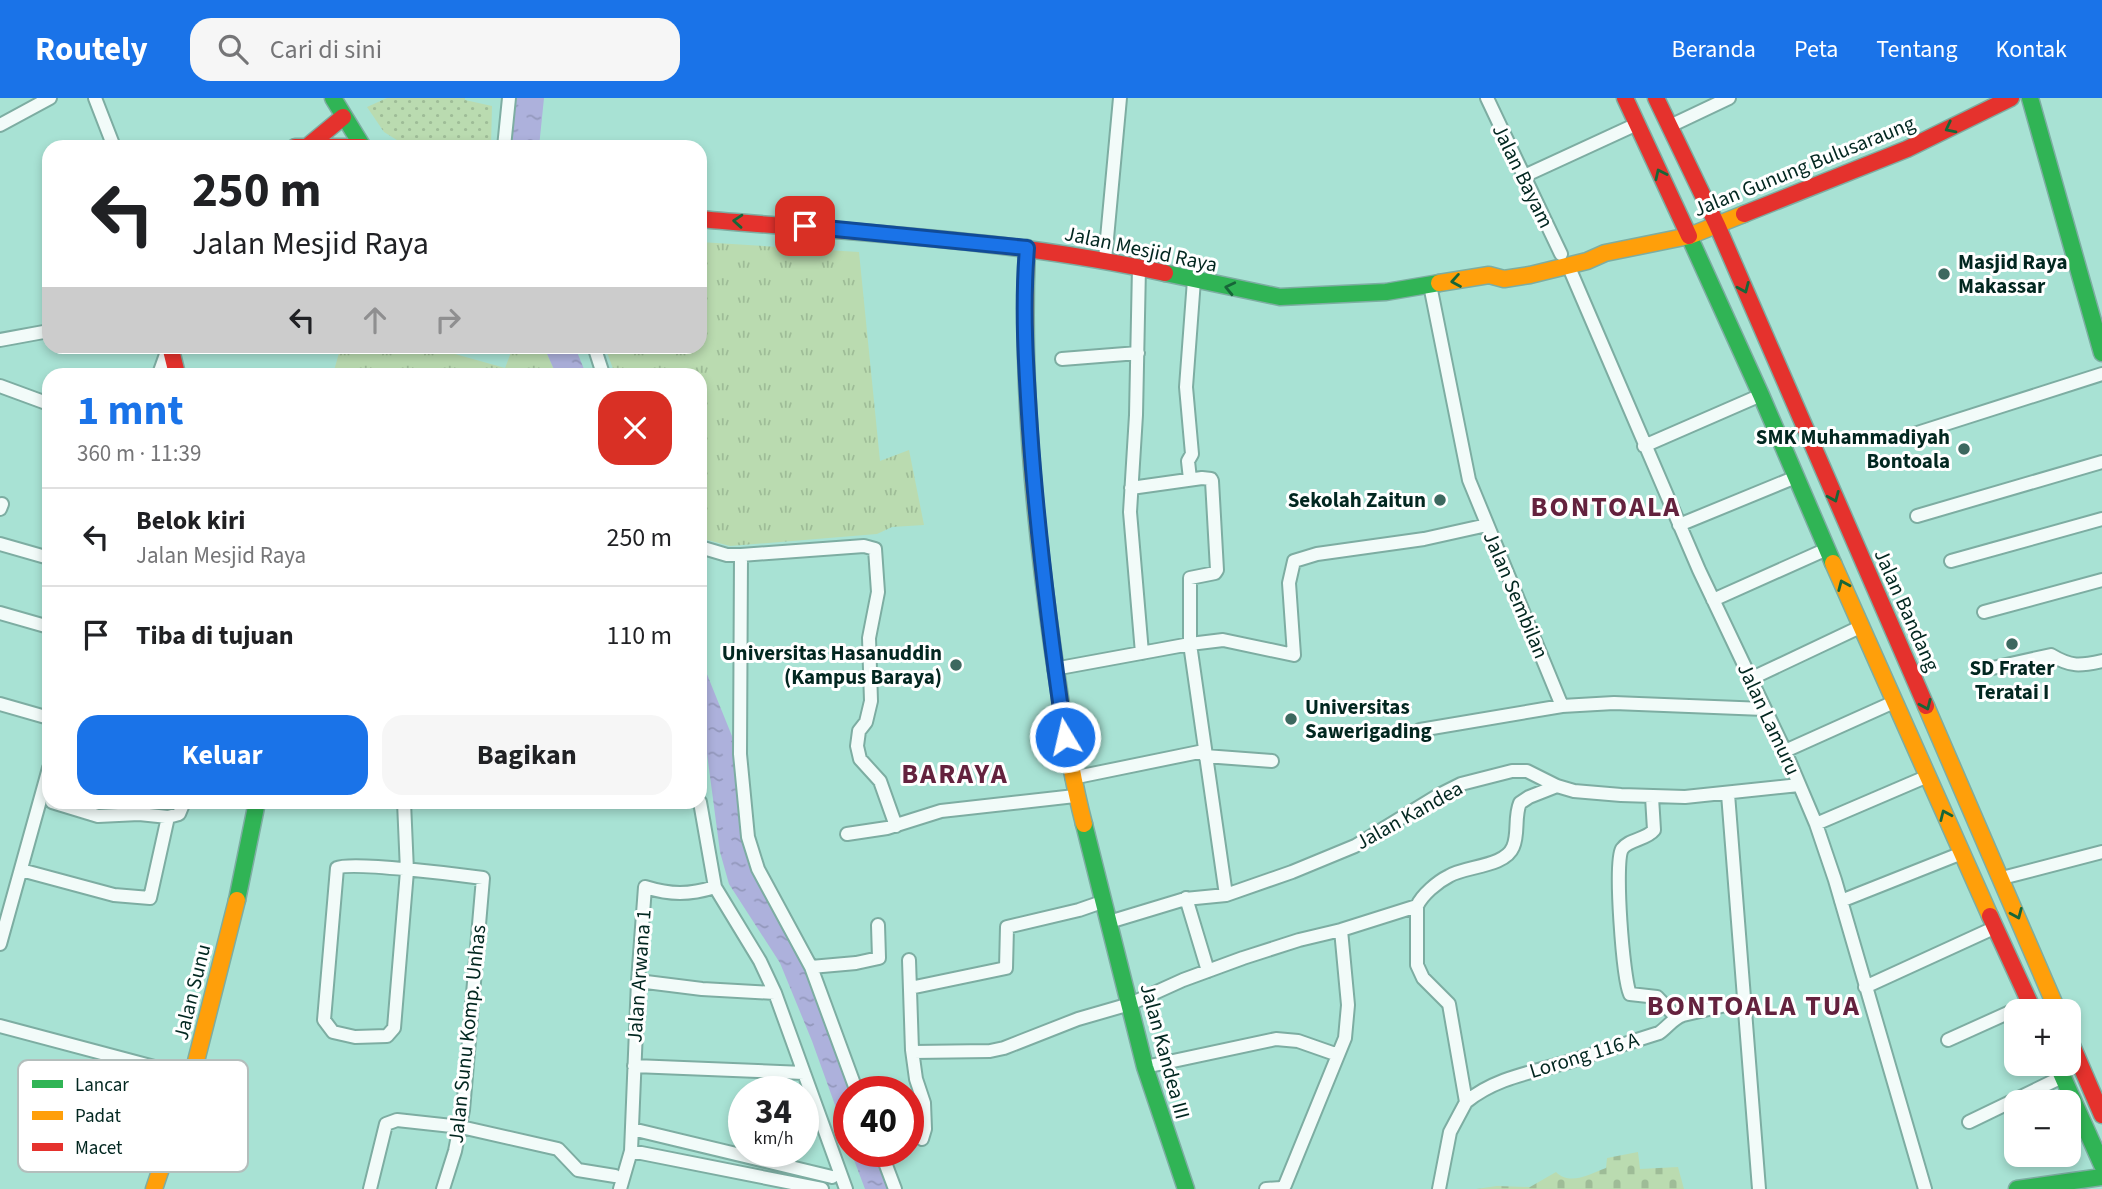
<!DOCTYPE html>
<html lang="id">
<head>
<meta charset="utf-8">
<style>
  body { margin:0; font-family:"Source Sans 3",sans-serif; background:#f6f6f6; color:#202124; height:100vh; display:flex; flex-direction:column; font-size:26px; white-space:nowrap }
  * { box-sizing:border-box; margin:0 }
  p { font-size:23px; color:#757577 }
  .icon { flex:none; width:38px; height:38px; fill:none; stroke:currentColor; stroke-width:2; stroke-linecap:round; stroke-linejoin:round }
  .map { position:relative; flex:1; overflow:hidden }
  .drawer { position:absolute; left:42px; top:270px; width:665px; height:441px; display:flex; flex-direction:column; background:#fff; border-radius:21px; box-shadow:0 4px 10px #0003 }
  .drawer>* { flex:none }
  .banner { position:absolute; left:42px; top:42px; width:665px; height:214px; border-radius:21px; box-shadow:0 4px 10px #0003; background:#fff; color:#202124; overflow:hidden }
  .buttons { position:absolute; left:2004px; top:901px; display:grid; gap:14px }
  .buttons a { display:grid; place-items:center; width:77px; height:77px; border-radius:14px; background:#fff; box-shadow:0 4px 10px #0003; font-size:35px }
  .speed { position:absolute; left:728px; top:978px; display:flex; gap:14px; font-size:35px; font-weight:700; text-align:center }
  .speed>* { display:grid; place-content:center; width:91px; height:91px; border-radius:50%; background:#fff; box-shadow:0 4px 10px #0003; line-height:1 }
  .speed small { font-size:18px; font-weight:400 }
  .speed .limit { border:10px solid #d22; background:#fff; color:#111 }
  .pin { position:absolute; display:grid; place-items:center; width:60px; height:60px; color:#fff; margin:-30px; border-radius:14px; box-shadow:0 4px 10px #0006 }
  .me { position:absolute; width:77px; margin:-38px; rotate:351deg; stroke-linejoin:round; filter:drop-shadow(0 0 5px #0008) }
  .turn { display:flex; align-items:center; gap:24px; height:147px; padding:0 35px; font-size:32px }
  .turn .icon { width:91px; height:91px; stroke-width:2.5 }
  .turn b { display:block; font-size:49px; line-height:60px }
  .lanes { display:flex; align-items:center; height:66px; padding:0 35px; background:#0003; justify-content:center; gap:35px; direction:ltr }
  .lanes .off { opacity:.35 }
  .round { display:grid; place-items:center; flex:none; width:74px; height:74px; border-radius:21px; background:#f6f6f6 }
  .head { display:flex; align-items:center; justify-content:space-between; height:119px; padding:0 35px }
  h1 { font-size:42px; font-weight:700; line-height:52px; color:#1a73e8 }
  .button { display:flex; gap:14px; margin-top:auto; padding:14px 35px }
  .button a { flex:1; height:80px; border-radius:21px; background:#1a73e8; color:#fff; font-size:28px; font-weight:700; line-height:80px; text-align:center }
  .button a+a { background:#f6f6f6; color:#202124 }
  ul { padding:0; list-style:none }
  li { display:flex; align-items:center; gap:21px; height:98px; padding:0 35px; border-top:2px solid #e0e0e0 }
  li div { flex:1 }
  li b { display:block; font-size:26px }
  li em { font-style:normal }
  header { display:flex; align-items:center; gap:42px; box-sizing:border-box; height:98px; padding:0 35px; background:#1a73e8; color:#fff }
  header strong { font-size:33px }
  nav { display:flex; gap:38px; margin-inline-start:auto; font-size:24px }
  .search { width:490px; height:63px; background:#f6f6f6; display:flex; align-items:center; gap:18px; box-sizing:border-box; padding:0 24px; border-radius:21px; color:#757577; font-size:26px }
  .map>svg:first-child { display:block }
  .grass { fill:url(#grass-dots) }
  .cemetery { fill:url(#cemetery-stones) }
  .park { fill:url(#park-tufts) }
  .water { fill:url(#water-ripples) }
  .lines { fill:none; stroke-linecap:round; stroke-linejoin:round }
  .street-casing { stroke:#7dada2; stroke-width:16 }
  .fast-casing { stroke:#7dada2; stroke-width:19 }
  .slow-casing { stroke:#7dada2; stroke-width:19 }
  .jam-casing { stroke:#7dada2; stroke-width:19 }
  .street { stroke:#f2fbf9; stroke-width:12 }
  .fast { stroke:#30b455; stroke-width:16 }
  .slow { stroke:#ff9f0a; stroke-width:16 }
  .jam { stroke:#e5322d; stroke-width:16 }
  .oneway { stroke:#176638 }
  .route-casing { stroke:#114b97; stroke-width:18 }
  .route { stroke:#1a73e8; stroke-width:12 }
  .poi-dot { fill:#3c685f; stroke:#fff; stroke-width:2.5 }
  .labels { text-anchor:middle; stroke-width:6; stroke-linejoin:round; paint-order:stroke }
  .street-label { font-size:21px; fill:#022720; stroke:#fff }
  .poi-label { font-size:21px; font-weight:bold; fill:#022720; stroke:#fff; text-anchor:end }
  .district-label { font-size:28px; font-weight:bold; letter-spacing:2px; fill:#64223e; stroke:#fff }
  .key { fill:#fff; stroke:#b3bebc; stroke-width:2 }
  .key-label { font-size:19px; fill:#022720 }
</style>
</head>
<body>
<header>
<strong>Routely</strong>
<div class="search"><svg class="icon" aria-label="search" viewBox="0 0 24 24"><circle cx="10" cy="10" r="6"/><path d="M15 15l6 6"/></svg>Cari di sini</div>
<nav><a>Beranda</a><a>Peta</a><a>Tentang</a><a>Kontak</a></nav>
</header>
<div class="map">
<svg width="2102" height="1091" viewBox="0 0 2102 1091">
  <defs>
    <pattern id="grass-dots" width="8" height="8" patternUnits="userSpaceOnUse" patternTransform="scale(1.75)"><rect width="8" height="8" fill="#badbb0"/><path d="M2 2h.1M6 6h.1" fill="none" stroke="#9ebc97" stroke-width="1.8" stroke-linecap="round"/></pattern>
    <pattern id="cemetery-stones" width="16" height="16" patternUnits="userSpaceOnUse" patternTransform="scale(1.75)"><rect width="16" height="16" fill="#badbb0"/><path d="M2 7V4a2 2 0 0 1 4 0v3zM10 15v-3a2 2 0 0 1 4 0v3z" fill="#9ebc97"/></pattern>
    <pattern id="park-tufts" width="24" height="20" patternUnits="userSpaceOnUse" patternTransform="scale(1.75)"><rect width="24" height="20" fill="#badbb0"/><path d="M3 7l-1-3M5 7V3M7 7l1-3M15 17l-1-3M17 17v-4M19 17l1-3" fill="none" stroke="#9ebc97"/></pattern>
    <pattern id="water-ripples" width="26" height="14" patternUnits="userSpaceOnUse" patternTransform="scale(1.75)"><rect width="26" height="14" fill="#adb1dc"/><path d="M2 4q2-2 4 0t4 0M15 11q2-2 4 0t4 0" fill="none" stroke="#9398bc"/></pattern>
  </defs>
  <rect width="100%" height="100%" fill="#a8e2d4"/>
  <path class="grass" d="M387,0H465V2L492,8L491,49H408L384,34L367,9Z"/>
  <path class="cemetery" d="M1638,1054L1640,1071L1678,1069L1684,1091H1476L1497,1088L1530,1089L1556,1074C1570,1088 1590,1076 1606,1070L1607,1060Z"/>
  <path class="park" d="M700,144L859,154L880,363L909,352L924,427L892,429L877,436L730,448L700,440V276H615L605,249L700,248Z
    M341,248L430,249L505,270L513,249H544L556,276H333Z"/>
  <path class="water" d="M516,0H544L539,49H511Z
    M544,249H575L586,276H556Z
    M700,559L734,643L747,744L808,865L855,994H849V1046L812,943L780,865L729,786L720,754L706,648L700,632Z
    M851,1054H877L891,1091H865Z"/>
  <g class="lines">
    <defs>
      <path id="street" d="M95,0L114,49
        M1487,0L1561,156
        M0,27L50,0
        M1670,28L1729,0
        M504,49L509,0
        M1524,78L1637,26
        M1105,162L1120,0
        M1568,167L1699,472L1785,653L1816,726L1835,782L1925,1091
        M1139,169L1136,317L1130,414L1142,555
        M1430,187L1469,382L1562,608L1614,605L1764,611
        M0,242L49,233
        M594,248L603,276
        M1062,261L1138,255
        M159,276L169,248
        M0,288L49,306
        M1914,336L2102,276
        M1644,348L1761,297
        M1190,381L1188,363L1192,356L1186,289L1194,182
        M1131,390L1202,380L1211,381L1212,383L1217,472L1215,475L1190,480V546L1226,797
        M0,411L2,406
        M1917,418L2102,364
        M1679,427L1796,379
        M0,446L49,460
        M700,449L727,457H741L864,448L875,451L878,494L869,540L871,603L866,624L859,633L857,648L860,661L880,683L896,728
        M741,457L740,656L748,739L758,771L811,869L857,994
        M1951,463L2102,421
        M1713,502L1827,451
        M1984,514L2102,482
        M0,515L49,529
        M1054,571L1190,546L1223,542L1294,557L1289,485L1294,463L1317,456L1424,441L1487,427
        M1988,571L2051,557C2071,569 2080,568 2102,563
        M1750,581L1860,529
        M0,606L49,620
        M1420,632L1562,608
        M1785,653L1894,604
        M1205,658L1272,663
        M1072,680L1204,653
        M1728,696L1759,1091
        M1652,699L1654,732C1646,742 1629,741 1622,751C1614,765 1623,880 1630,896L1657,899L1676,919
        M52,704L98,718L139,716L168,719L179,716L184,704
        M404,704L407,773L394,930L387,938L355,939L333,934L324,922L337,770C351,763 461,777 483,780L463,1012L455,1053L443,1091
        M700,704L715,789L760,863L775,895L846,1091
        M1816,726L1928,678
        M847,736L887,730L941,713L1075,698
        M21,772L114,797L150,800L168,719
        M2002,780L2102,754
        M1186,800L1208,873
        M1841,803L1962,755
        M1417,808V867L1423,880L1449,906L1466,1004L1450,1034L1439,1091
        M1109,824L1185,801L1226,797L1292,774L1355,748L1437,698L1461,686L1512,673H1527L1557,688L1574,693L1621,697L1685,699L1799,687
        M0,846L49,670
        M909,862L912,952L916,981L924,1005L925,1031L922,1041
        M811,869L856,865L879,860L878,827
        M638,883L702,891L775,895
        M1865,889L1996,829
        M910,890L1006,870L1007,829L1079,812L1102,804
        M0,928L192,979
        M1948,942L2030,905
        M913,954L990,953L1004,950L1078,921L1130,906L1183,882L1243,860L1299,842L1341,832L1417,808C1422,797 1437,784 1449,778C1465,768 1505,769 1513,749C1519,736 1514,719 1520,705L1529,699L1557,688
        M634,968L804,975
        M1145,969L1276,941L1298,943L1338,957
        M1466,1004C1496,979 1535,974 1571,963C1601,954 1630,944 1659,935C1668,929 1673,920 1683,917L1743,903
        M1969,1024L2062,979
        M632,1031L832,1079
        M631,1053L822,1091
        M881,1054L895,1091
        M370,1091L386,1026L397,1022L461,1029L558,1051L578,1072L615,1078
        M620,1091L631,1053L638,883L645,789C671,797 689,797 715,789
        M1266,1091L1281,1090L1285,1087L1345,940L1348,907L1341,832"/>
      <path id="fast" d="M333,0L363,49
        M2030,0L2102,255
        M1689,138L1761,297L1833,465
        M1165,175L1280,199L1386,194L1439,185
        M1084,726L1145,969L1186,1091
        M237,802L257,704
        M2057,966L2102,1067
        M2017,1091L2102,1079"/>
      <path id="slow" d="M1027,150C1021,284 1034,420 1053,553C1062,611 1069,669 1084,726
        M1439,185L1489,177L1504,181L1530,177L1587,163L1605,155L1689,138L1744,116
        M1833,465L1990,818
        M1926,608L2058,914
        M154,1091L192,979L237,802"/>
      <path id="jam" d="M1625,0L1689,138
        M1656,0L1717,127
        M308,48L343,19
        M295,49H363
        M1744,116L1907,51L2011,0
        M700,121C855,135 1013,141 1165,175
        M1717,127L1926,608
        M170,248L177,276
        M1990,818L2034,914
        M2068,938L2102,1017"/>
    </defs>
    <use href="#street" class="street-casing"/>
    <use href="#fast" class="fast-casing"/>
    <use href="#slow" class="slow-casing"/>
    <use href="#jam" class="jam-casing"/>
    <use href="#street" class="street"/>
    <use href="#fast" class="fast"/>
    <use href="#slow" class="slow"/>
    <use href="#jam" class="jam"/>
  </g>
  <defs><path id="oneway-chevron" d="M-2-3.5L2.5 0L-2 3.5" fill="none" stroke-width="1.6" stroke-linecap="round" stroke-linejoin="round" transform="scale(1.75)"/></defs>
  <g class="oneway">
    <use href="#oneway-chevron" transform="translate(1950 30) rotate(153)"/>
    <use href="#oneway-chevron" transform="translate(1660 76) rotate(-115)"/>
    <use href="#oneway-chevron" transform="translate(738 123) rotate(-176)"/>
    <use href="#oneway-chevron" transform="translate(1456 183) rotate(170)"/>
    <use href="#oneway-chevron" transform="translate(1230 190) rotate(-167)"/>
    <use href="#oneway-chevron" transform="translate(1744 190) rotate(67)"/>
    <use href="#oneway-chevron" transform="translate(1834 399) rotate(67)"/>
    <use href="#oneway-chevron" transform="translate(1843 487) rotate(-113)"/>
    <use href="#oneway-chevron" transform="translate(1926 607) rotate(66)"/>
    <use href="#oneway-chevron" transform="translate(1945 717) rotate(-114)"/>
    <use href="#oneway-chevron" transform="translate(2017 816) rotate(67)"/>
  </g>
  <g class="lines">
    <defs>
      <path id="route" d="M805,128L1027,150C1022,211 1026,270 1030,331C1037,435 1050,536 1065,639"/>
    </defs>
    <use href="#route" class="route-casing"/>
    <use href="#route" class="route"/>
  </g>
  <g class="poi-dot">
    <circle cx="1944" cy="176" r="7"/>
    <circle cx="1964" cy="351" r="7"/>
    <circle cx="1440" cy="402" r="7"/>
    <circle cx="2012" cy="546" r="7"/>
    <circle cx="956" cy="567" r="7"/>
    <circle cx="1291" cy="621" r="7"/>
  </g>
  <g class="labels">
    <g class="street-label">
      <text transform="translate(1804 68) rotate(-22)" y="7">Jalan Gunung Bulusaraung</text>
      <text transform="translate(1523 78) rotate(64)" y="7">Jalan Bayam</text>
      <text transform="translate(1141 151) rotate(12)" y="7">Jalan Mesjid Raya</text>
      <text transform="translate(1516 497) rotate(67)" y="7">Jalan Sembilan</text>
      <text transform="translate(1907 512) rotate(66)" y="7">Jalan Bandang</text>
      <text transform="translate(1769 621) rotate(65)" y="7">Jalan Lamuru</text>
      <text transform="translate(1409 717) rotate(-29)" y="7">Jalan Kandea</text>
      <text transform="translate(639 878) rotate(-86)" y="7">Jalan Arwana 1</text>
      <text transform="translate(192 894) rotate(-76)" y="7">Jalan Sunu</text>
      <text transform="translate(467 936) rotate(-84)" y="7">Jalan Sunu Komp. Unhas</text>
      <text transform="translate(1165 953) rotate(75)" y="7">Jalan Kandea III</text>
      <text transform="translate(1584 957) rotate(-17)" y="7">Lorong 116 A</text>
    </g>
    <g class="poi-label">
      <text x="1958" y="171" text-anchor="start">Masjid Raya<tspan x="1958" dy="24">Makassar</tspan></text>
      <text x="1950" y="346">SMK Muhammadiyah<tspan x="1950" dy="24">Bontoala</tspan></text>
      <text x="1426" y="409">Sekolah Zaitun</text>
      <text x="942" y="562">Universitas Hasanuddin<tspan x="942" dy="24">(Kampus Baraya)</tspan></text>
      <text x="2012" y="577" text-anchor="middle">SD Frater<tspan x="2012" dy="24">Teratai I</tspan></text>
      <text x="1305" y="616" text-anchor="start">Universitas<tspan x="1305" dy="24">Sawerigading</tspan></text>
    </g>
    <g class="district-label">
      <text x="1606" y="418">BONTOALA</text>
      <text x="955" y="685">BARAYA</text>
      <text x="1754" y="917">BONTOALA TUA</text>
    </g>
  </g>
  <rect x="18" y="962" width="230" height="112" rx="10" class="key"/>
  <rect x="32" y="982" width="31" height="8" fill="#30b455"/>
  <rect x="32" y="1013" width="31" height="9" fill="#ff9f0a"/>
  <rect x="32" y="1045" width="31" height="8" fill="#e5322d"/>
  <g class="key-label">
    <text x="75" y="993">Lancar</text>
    <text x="75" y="1024">Padat</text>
    <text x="75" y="1056">Macet</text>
  </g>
</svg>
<div class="buttons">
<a>+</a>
<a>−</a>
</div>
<div class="speed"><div>34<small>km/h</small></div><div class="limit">40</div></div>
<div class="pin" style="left:805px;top:128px;background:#d93025"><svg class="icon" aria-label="arrive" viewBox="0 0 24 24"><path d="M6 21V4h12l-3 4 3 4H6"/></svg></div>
<svg class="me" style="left:1065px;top:639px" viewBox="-20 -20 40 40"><circle r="17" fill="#1a73e8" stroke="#fff" stroke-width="3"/><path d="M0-11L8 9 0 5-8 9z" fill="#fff"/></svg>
<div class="banner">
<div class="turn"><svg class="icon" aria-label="left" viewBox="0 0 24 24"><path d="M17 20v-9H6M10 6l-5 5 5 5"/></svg><div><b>250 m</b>Jalan Mesjid Raya</div></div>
<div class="lanes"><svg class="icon" aria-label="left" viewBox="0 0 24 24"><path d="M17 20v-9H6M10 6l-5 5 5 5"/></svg><svg class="icon off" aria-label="ahead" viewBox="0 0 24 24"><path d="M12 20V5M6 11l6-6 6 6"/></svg><svg class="icon off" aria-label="right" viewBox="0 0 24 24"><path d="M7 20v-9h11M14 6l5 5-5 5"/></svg></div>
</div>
<section class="drawer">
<div class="head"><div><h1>1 mnt</h1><p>360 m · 11:39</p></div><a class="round" style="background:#d93025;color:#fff"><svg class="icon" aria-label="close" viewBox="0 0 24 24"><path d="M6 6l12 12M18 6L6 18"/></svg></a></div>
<ul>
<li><svg class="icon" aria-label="left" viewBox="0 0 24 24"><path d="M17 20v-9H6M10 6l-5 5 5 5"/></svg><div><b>Belok kiri</b><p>Jalan Mesjid Raya</p></div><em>250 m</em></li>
<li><svg class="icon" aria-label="arrive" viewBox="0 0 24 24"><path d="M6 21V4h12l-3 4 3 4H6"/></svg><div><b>Tiba di tujuan</b></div><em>110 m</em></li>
</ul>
<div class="button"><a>Keluar</a><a>Bagikan</a></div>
</section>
</div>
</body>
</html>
